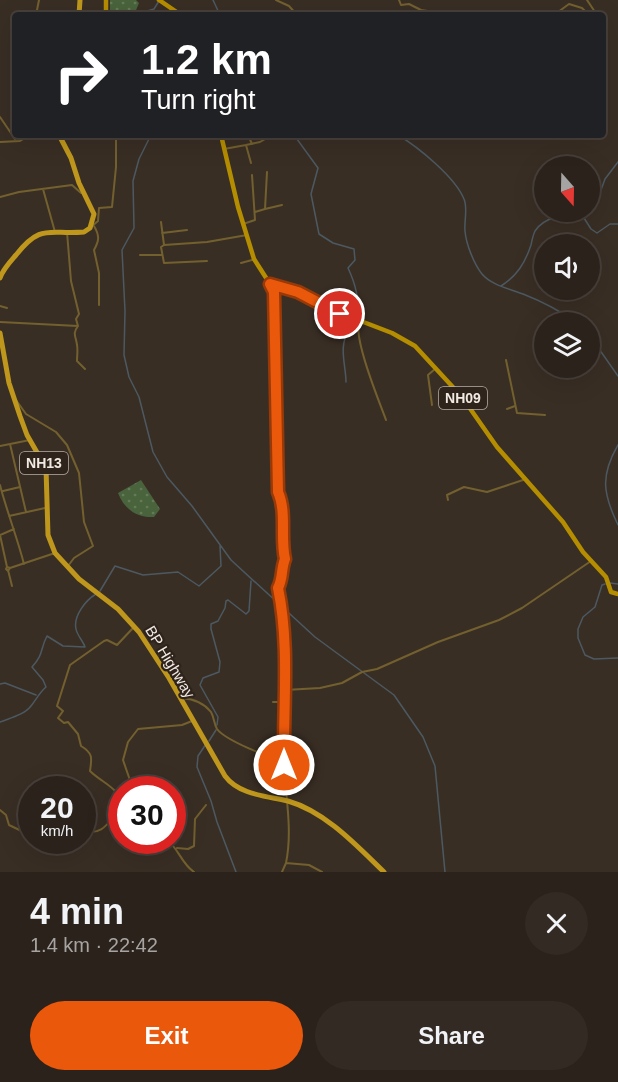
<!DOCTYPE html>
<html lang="en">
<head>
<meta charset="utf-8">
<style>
  body { margin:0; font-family:Helvetica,sans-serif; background:#332a24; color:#f1f3f6; height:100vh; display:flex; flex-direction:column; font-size:22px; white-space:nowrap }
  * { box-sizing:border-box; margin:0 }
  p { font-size:20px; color:#a6a4a3 }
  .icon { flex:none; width:33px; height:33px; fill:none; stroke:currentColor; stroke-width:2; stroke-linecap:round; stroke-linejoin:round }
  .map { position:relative; height:872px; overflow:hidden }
  .side { display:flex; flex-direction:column; background:#2b221b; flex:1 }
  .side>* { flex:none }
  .guide { position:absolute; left:12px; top:12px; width:594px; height:126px; border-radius:6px; box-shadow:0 6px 24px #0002,0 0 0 2px #473f3a; background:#202124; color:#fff; overflow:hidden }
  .needle { width:39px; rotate:160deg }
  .buttons { position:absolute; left:534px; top:156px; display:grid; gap:12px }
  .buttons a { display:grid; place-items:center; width:66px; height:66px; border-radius:50%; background:#2b221b; box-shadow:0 6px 24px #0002,0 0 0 2px #473f3a; font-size:30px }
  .speed { position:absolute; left:18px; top:776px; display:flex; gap:12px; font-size:30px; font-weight:700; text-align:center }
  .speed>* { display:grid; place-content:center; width:78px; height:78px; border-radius:50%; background:#2b221b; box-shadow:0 6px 24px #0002,0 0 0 2px #473f3a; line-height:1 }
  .speed small { font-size:15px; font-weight:400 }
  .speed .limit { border:9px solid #d22; background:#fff; color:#111 }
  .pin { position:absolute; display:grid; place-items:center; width:51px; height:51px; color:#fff; margin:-26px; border:3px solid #fff; border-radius:50%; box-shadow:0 2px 6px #0007 }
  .me { position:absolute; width:66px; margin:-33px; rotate:0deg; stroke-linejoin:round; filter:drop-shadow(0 0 4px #0008) }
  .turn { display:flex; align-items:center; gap:21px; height:126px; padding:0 30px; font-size:27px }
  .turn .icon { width:78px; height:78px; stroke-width:2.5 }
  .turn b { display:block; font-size:42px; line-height:51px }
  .round { display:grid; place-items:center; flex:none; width:63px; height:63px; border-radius:32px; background:#332a24 }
  .overview { display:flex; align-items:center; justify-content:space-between; height:102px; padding:0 30px }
  h1 { font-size:36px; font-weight:700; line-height:45px }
  .cta { display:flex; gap:12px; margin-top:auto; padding:12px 30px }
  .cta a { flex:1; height:69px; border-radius:36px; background:#ea580c; color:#fff; font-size:24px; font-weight:700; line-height:69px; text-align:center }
  .cta a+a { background:#332a24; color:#f1f3f6 }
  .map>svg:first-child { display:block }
  .park { fill:url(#park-dots) }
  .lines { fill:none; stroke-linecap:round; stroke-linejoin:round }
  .stream { stroke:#4c5962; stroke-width:1.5 }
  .minor { stroke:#73602f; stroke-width:2 }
  .primary { stroke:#b58d00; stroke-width:4.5 }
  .trunk { stroke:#be971c; stroke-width:5 }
  .route-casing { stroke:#983908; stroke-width:15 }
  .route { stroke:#ea580c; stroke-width:10 }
  .labels { text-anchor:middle; stroke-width:4.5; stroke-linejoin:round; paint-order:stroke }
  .shield { fill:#2f241b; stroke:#b7afa7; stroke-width:1.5 }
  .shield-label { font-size:14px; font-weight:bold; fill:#f1eae3 }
  .street-label { font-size:15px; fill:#f1eae3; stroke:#2f241b }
</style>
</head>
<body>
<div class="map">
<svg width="618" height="872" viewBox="0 0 618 872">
  <defs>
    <pattern id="park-dots" width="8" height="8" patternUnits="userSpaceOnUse" patternTransform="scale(1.5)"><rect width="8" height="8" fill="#49633c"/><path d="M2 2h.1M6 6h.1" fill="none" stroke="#647a58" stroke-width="1.8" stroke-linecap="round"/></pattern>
  </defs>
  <rect width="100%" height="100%" fill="#392e24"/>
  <path class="park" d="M110,0H136L139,3L134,15H110Z
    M141,480L160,509L154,517C137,518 124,509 118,493Z"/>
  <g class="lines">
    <path class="stream" d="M213,0L220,15
      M144,15V12L154,9L159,1
      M151,135L139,159L133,181L134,228L122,250L125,311L124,355L129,377L139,397L153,452L167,477L192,506L231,560L315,637L394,695L423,737L435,766L445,872
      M294,135L318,168L311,194L319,234L333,243L354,249L355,260L348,268C356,285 359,299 358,318
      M398,135C418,147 455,177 464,199C468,208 464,221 465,231C466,244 474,264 482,274C491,285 510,289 523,294C541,301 560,311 576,322
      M584,218L591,229L597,233L610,224H618
      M501,286C517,276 525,263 531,245C532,240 533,235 535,231C544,217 568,212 583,216L592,212L591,198L601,190L605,179L618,162
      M590,336L618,376
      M346,382C346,366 338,345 349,331L354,330L357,322
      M618,445C600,476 603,494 618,525
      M610,583L618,584
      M605,584L602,585L595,607L583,617L578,629V638L585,655L594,659L618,658
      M100,591L115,566L143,575L178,572L199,586L221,566L220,546
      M0,684L5,683L36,695
      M0,722C10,718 24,715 31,706C36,700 39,693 46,687L43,680L32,667C44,654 40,649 47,636L63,646L85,647C83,641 77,635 76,629C73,616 86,600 96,594
      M217,725L218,717L200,685L203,678L219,672L220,662L211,629V624L218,621L225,608L226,601L228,600L246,614L249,611L251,581
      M209,741L216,730
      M206,744L198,756L197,767L211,801L217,822L236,872"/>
    <path class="minor" d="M276,0L289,6L297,15
      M399,0L401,5L409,4L421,10L434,12L436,15
      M587,0L597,15
      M36,15L39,0
      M167,15L174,10
      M421,15L425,13L430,15
      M554,15L569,4L582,8L589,15
      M0,117L15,139
      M248,135L252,144
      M0,142L20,141L30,135
      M246,145L260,142L267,138
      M224,149L246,145L251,163
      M43,189L55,232
      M0,197L19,192L72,185L81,193
      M265,209L282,205
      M255,212L265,209L267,172
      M161,222L164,245L161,247L164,263L207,261
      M243,224L255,220L252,175
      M94,226C100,236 99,241 94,250L99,273V305
      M91,227L98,221L99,208L112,207L116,167V135
      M67,232L71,281L79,314L76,319L78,326C72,334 76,336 77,345C78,350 77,356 77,361L85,369
      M162,233L187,230
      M164,245L207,242L247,235
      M140,255H162
      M241,263L252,260
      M270,286L274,292L278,492C287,512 280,538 285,559C281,569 283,579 278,587C290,644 283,704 284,762C285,795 293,829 286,863
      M0,306L7,308
      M0,322L78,326
      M359,323C354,340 379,401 386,420
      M506,360L517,413L545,415
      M16,400L26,414L56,432L67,445L79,473L84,522L93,546L74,558L68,566
      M432,405L428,375L435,369
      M507,409L515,406
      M10,444L26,512
      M0,446L30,440
      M0,485C7,512 17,537 24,564
      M3,491L20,487
      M448,500L447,495L464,487L487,492L523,480
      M9,516L45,508
      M0,535L7,567
      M0,535L14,529
      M10,568L8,571L6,569L7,567L10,568L55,553
      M8,570L12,586
      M285,690L320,688L342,683L362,672L377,669L438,642L499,620L522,608L591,561
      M182,698C193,699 204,703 211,712C214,717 214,724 217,729C226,741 269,757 284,762
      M273,702H285
      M133,789L123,760L128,742L138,729L182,725L192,721
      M0,810L6,815L9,825L32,836
      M122,811H115L116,792C108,783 99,780 90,771C92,758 93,753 81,746L78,734L68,722L64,723L58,718L63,711L57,706L70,665L104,641L107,640L117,645L133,628
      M82,831C99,835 105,828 115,815L122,822
      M123,840L128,844L142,840
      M167,840C179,849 181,863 194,872
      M177,848L188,849L194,846L195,819L206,805
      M282,872L286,863L309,865L322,872"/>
    <path class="primary" d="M106,0V15
      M159,0L181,15
      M221,135L238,207L254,259L270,284L299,292L327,308L392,333L415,346L462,397L497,447L563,522L583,552L606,577L611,592L618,594"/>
    <path class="trunk" d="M79,15L80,0
      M0,278C3,269 10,262 16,255C41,223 49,235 84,232L90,228L94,214L79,183L71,158L59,135
      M0,333L9,383L20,416L27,435L46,468L48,535L55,553L79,579L118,609L139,632L169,678L225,776C239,795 267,796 288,801C326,812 357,846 384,872"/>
  </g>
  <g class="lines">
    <defs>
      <path id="route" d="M284,765C283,707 290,645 278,588C283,579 281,569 285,559C280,538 287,512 278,492L274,292L270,284L298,292L340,314"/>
    </defs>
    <use href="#route" class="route-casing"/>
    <use href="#route" class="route"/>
  </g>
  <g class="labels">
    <g class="shield">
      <rect x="439" y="387" width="48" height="22" rx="4.5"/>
      <rect x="20" y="452" width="48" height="22" rx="4.5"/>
    </g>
    <g class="shield-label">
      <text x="463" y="403">NH09</text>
      <text x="44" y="468">NH13</text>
    </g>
    <g class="street-label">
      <text transform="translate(170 662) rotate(59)" y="5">BP Highway</text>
    </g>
  </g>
</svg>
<div class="buttons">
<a><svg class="needle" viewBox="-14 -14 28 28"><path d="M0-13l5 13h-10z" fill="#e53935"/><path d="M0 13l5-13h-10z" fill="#a6a4a3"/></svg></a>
<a><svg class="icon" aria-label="sound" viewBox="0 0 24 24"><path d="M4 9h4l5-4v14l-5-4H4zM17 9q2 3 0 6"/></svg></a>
<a><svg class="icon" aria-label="layers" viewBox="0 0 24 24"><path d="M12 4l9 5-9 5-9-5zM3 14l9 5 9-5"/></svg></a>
</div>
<div class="speed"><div>20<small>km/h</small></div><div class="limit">30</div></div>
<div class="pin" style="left:340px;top:314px;background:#d93025"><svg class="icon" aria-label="arrive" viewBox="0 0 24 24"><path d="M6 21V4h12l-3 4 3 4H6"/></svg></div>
<svg class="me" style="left:284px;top:765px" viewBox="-20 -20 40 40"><circle r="17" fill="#ea580c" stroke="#fff" stroke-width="3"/><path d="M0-11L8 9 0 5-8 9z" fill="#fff"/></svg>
<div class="guide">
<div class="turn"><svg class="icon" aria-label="right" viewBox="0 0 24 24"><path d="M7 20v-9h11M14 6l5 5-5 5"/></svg><div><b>1.2 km</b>Turn right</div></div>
</div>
</div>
<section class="side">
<div class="overview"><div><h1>4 min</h1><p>1.4 km · 22:42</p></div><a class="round"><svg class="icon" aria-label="close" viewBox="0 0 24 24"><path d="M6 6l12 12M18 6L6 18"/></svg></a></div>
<div class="cta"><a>Exit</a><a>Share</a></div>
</section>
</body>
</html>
